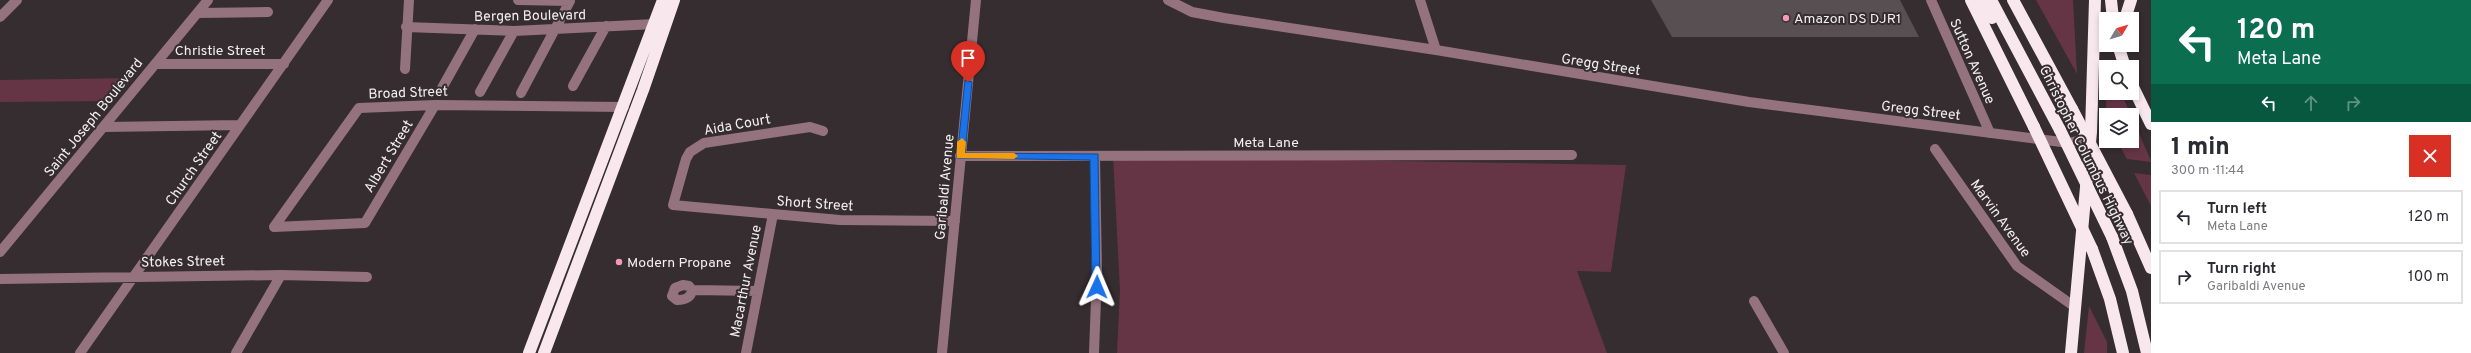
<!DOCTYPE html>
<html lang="en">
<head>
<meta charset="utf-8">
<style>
  body { margin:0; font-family:Overpass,sans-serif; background:#f2f2f3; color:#2b2b33; height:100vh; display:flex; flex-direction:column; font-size:15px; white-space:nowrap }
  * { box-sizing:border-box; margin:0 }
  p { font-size:13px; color:#7c7c81 }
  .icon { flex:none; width:22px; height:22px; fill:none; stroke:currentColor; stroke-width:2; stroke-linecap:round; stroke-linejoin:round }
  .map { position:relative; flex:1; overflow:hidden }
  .sheet { display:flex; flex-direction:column; background:#fff; width:320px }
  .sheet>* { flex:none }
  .top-card { background:#0b6e4f; color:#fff; overflow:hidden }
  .needle { width:26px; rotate:52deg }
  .controls { position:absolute; left:2099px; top:12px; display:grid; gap:8px }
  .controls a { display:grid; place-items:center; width:40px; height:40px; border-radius:0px; background:#fff; box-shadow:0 2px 6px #0003; font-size:20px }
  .pin { position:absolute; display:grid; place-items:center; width:34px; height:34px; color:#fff; margin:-41px -17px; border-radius:50% 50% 50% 0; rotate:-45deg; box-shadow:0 0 4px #0007 }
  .pin .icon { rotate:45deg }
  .me { position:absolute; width:44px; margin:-22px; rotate:1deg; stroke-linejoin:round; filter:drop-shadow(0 0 3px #0008) }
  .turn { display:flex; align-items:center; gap:14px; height:84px; padding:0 20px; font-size:18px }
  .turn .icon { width:52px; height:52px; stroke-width:2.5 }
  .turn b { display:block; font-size:28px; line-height:34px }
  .lanes { display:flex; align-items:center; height:38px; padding:0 20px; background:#0003; justify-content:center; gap:20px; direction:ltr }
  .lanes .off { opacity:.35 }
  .round { display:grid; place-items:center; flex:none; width:42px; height:42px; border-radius:0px; background:#f2f2f3 }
  .head { display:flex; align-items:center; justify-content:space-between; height:68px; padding:0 20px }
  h1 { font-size:24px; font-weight:800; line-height:30px }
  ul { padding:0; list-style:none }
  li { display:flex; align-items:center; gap:12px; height:54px; margin:0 8px 6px; padding:0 12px; border:2px solid #e1e1e2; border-radius:0px }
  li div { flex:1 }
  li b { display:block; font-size:15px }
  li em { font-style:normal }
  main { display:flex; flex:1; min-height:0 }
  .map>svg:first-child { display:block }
  .green { fill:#653546 }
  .building { fill:#584f52 }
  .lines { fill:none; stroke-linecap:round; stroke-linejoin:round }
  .minor { stroke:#95737e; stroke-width:10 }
  .highway { stroke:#f8e7ec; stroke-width:12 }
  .highway-bridge { stroke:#f8e7ec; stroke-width:12 }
  .route { fill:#1a73e8; stroke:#114b97 }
  .slow { fill:#f59e0b }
  .poi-dot { fill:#f09ab7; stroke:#352d2f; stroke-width:1.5 }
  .labels { text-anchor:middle; stroke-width:4; stroke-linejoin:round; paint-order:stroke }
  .street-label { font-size:14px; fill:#f3eeef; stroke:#352d2f }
  .poi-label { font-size:14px; fill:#f3eeef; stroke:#352d2f; text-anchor:start }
</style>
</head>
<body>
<main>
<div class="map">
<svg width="2151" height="353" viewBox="0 0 2151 353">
  <rect width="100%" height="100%" fill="#352d2f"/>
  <path class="green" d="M2036,0H2073L2077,74Z
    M133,78L114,101L0,102V80Z
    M2107,93H2121L2131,115H2106V123L2105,122Z
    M2132,117L2151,161V162L2127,159L2117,141H2132Z
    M1113,156L1626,165L1611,272L1577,271L1607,353H1117L1120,290Z
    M2134,173L2151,175V206Z
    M2089,306L2107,342V353H2084Z"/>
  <path class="building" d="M1651,0H1900L1919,37H1672Z"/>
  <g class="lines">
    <path class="minor" d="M518,0L570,1L521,93
      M1168,0L1192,12L1224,18L1436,50L1749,102L2069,143L2081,140L2091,131
      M1420,0L1436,50
      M1931,0L1990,133
      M198,13L268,12
      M0,17L17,0
      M406,27L514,31L655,24
      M155,64H284
      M405,69L409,0
      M573,86L606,26
      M442,88L475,29
      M480,92L514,31
      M435,105L624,107
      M435,105L365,223L274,227L359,108Z
      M104,127L240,125
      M823,131L810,127L704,143L690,152L686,159L673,205L840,220L955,221
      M1935,149L2017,266L2075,307
      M960,156L1572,155
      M0,252L208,0
      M0,279L281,275L367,277
      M683,285L689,286L692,290C691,298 685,300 677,300L672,296L675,288Z
      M692,290L758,291
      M1754,301L1784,353
      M80,353L328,0
      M236,353L281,275
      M746,353L773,214
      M942,353L976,0
      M1094,353L1097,272L1095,156"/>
    <path class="highway" d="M1971,0L2034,127
      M1982,0L1992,18
      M1991,0L2060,130
      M2013,0L2072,109
      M2111,0L2113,19
      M2125,19L2131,0
      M2118,45L2125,67
      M2132,85L2151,124
      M2127,214L2151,268
      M2112,237L2132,291L2147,353
      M2092,249L2110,299L2123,353
      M529,353L663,0
      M544,353L643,90L674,0
      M2071,353L2091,132L2095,0"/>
    <path class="highway-bridge" d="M2072,109L2127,214
      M2034,127L2092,249
      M2060,130L2112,237"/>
  </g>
  <path class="route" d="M965,80L972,82L965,153L1098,154L1100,290H1093L1092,287L1090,160L957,158Z"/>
  <path class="slow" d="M962,138L966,142L965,153H1014L1018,156L1014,159L957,158V142Z"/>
  <g class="poi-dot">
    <circle cx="1786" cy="18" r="4"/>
    <circle cx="619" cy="262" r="4"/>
  </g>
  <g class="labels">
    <g class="street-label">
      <text transform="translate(530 15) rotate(-1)" y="5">Bergen Boulevard</text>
      <text x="220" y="55">Christie Street</text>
      <text transform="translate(1973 61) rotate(66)" y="5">Sutton Avenue</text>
      <text transform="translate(1601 64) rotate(9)" y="5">Gregg Street</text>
      <text transform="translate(408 92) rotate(-2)" y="5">Broad Street</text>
      <text transform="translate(1921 110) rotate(7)" y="5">Gregg Street</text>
      <text transform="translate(93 117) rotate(-51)" y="5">Saint Joseph Boulevard</text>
      <text transform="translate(737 124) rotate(-10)" y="5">Aida Court</text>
      <text x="1266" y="147">Meta Lane</text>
      <text transform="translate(2087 155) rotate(64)" y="5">Christopher Columbus Highway</text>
      <text transform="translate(388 156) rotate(-59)" y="5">Albert Street</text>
      <text transform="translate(193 168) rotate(-55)" y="5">Church Street</text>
      <text transform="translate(944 187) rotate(-85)" y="5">Garibaldi Avenue</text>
      <text transform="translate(815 203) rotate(4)" y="5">Short Street</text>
      <text transform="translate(2001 218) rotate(54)" y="5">Marvin Avenue</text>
      <text transform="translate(183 261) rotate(-1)" y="5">Stokes Street</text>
      <text transform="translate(745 281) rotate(-79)" y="5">Macarthur Avenue</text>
    </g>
    <g class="poi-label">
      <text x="1794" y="23">Amazon DS DJR1</text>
      <text x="627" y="267">Modern Propane</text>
    </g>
  </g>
</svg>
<div class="controls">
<a><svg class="needle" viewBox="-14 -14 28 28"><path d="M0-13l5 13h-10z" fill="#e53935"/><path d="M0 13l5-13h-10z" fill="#7c7c81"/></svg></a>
<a><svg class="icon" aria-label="search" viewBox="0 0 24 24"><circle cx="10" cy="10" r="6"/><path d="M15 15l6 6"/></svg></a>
<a><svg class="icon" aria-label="layers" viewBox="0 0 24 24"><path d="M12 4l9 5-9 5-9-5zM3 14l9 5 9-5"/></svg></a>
</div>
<div class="pin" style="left:968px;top:82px;background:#d93025"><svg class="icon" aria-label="arrive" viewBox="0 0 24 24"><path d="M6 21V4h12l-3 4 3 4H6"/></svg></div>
<svg class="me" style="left:1097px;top:287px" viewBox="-20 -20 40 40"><path d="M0-17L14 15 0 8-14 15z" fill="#1a73e8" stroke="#fff" stroke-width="4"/></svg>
</div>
<section class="sheet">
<div class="top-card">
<div class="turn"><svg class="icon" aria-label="left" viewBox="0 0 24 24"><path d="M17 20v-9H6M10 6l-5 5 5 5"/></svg><div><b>120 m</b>Meta Lane</div></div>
<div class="lanes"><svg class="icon" aria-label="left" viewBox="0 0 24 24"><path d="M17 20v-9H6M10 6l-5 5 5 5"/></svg><svg class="icon off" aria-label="ahead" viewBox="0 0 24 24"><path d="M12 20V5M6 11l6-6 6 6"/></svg><svg class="icon off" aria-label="right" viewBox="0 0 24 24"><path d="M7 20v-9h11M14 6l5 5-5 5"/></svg></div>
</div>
<div class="head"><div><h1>1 min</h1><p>300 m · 11:44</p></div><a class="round" style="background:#d93025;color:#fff"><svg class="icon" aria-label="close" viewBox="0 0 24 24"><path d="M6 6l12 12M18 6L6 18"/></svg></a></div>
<ul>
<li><svg class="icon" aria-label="left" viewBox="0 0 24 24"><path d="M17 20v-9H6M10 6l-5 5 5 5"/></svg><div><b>Turn left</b><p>Meta Lane</p></div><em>120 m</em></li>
<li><svg class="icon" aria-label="right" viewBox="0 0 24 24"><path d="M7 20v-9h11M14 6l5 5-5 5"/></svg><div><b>Turn right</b><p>Garibaldi Avenue</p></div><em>100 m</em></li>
</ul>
</section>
</main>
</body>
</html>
